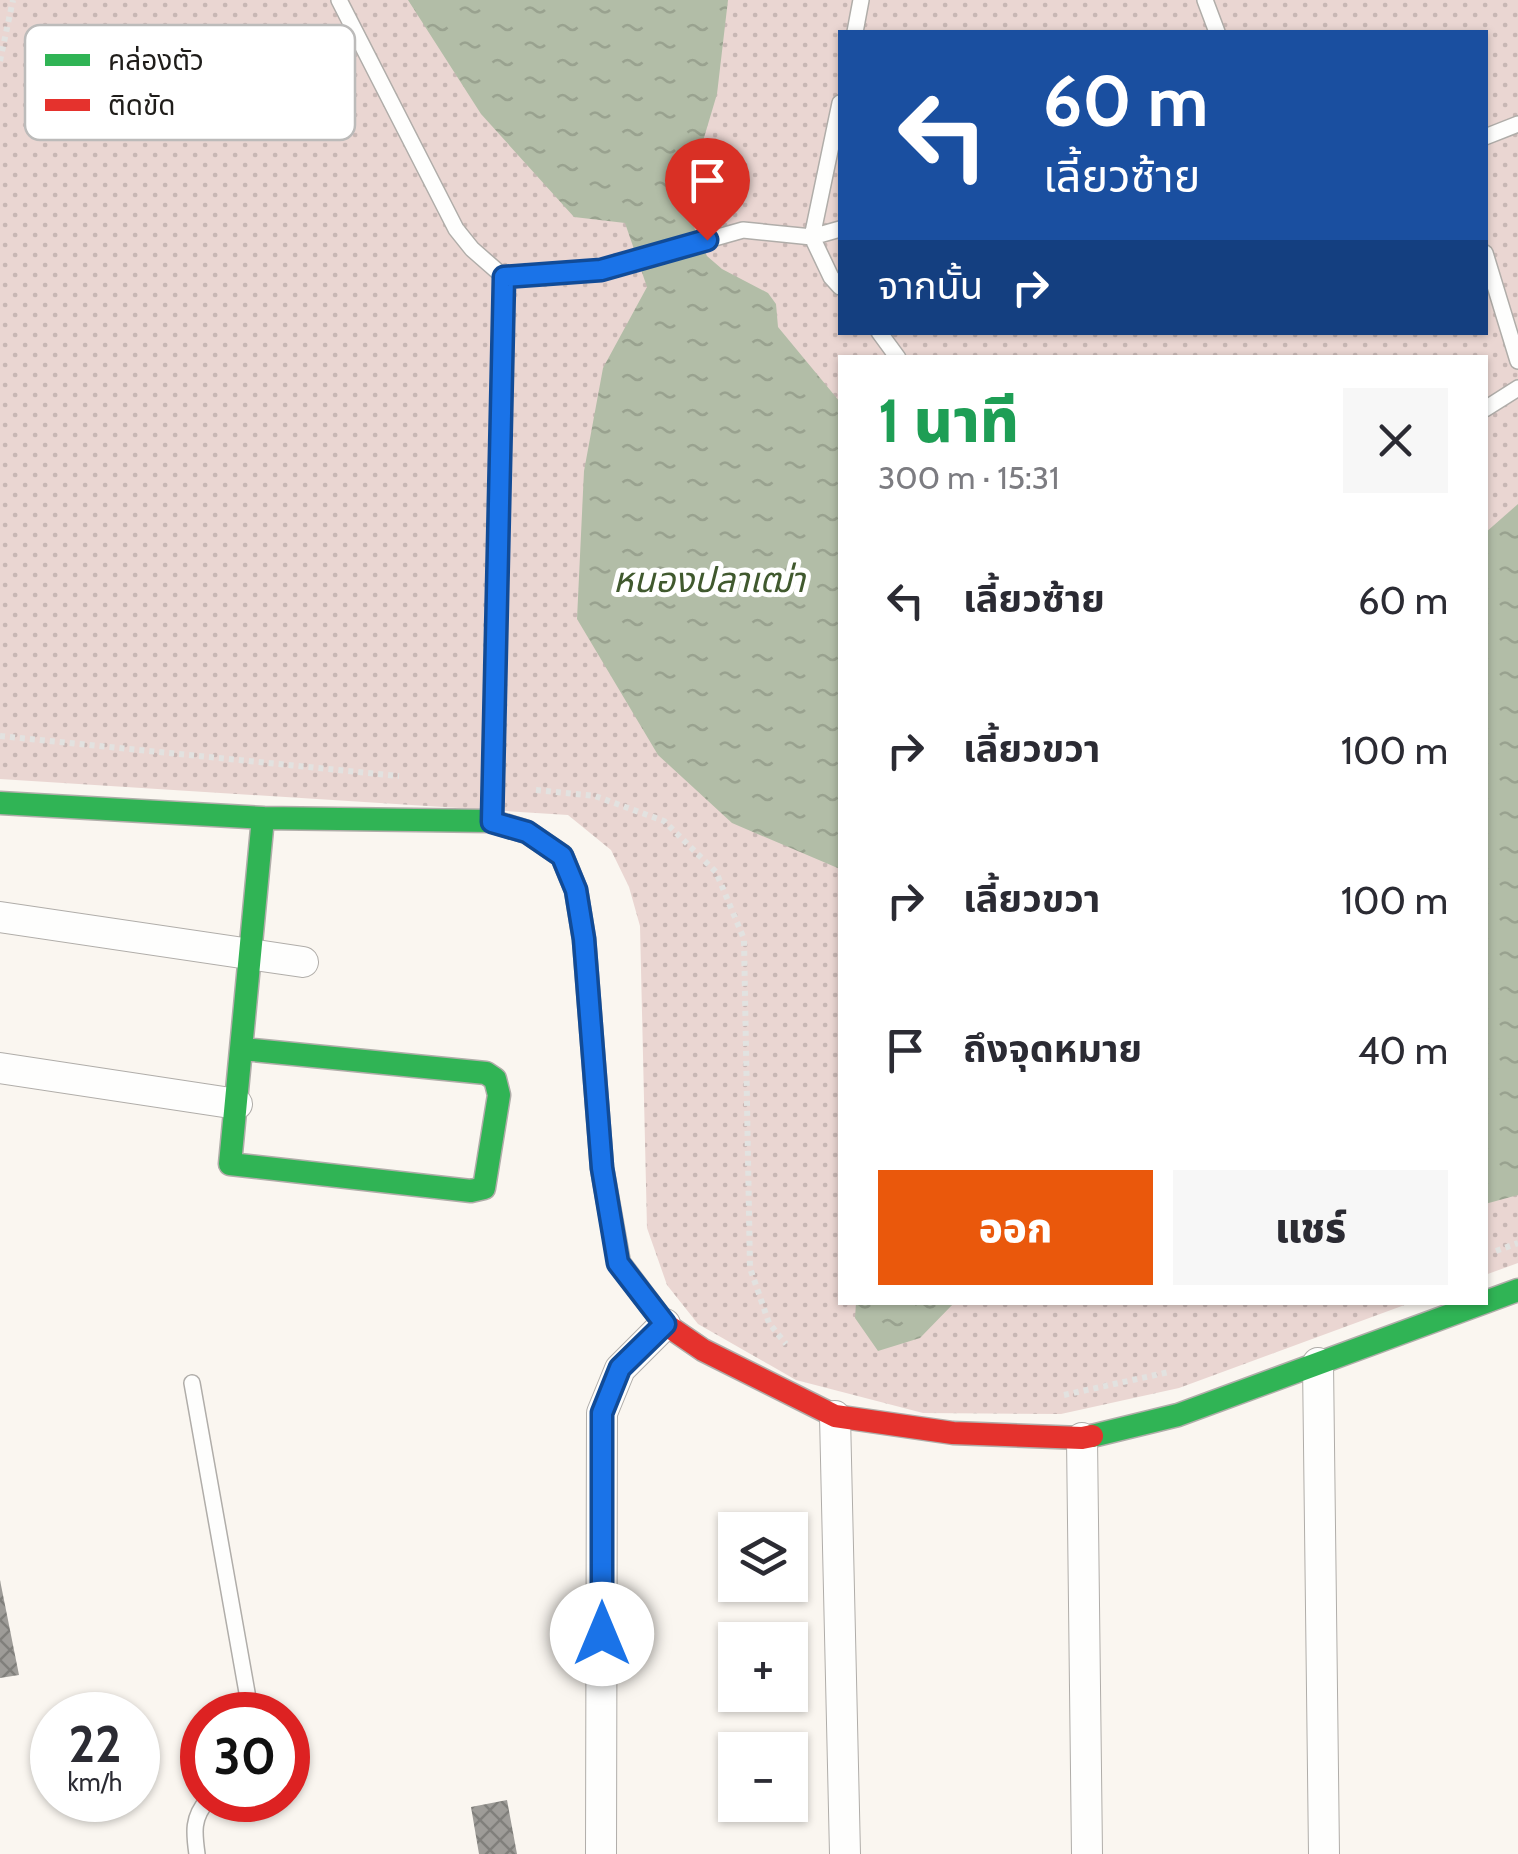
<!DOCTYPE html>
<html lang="th">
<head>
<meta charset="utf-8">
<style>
  body { margin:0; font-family:Cabin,"Noto Sans Thai",sans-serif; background:#f7f7f7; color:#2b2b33; height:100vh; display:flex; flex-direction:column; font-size:38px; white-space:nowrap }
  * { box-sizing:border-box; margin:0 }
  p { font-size:32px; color:#7c7c81 }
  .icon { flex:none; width:55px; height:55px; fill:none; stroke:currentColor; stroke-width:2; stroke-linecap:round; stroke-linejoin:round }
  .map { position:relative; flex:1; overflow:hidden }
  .side { position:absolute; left:838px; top:355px; width:650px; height:950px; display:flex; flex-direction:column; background:#fff; border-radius:0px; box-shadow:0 2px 8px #0004 }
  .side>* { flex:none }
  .guide { position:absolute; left:838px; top:30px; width:650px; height:305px; border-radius:0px; box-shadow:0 2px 8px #0004; background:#1a4fa0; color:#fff; overflow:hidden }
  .buttons { position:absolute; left:718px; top:1512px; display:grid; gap:20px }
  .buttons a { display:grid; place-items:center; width:90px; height:90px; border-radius:0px; background:#fff; box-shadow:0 2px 8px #0004; font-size:50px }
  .speed { position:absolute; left:30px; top:1692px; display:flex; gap:20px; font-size:50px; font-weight:700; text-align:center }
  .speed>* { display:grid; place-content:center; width:130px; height:130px; border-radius:50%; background:#fff; box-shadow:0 2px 8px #0004; line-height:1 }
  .speed small { font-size:25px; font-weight:400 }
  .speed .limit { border:15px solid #d22; background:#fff; color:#111 }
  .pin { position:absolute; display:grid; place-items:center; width:85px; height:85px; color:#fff; margin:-102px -42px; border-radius:50% 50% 50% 0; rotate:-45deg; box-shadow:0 0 10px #0007 }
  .pin .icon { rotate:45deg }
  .me { position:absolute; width:110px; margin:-55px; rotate:0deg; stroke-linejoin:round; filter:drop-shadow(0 0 8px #0008) }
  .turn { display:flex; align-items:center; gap:35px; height:210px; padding:0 40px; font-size:45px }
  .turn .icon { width:130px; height:130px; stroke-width:2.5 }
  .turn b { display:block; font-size:70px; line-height:85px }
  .then { display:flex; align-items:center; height:95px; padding:0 40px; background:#0003; gap:20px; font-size:38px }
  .round { display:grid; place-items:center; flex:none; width:105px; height:105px; border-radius:0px; background:#f7f7f7 }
  .headline { display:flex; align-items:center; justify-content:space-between; height:170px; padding:0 40px }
  h1 { font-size:60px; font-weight:800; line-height:75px; color:#1e9e55 }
  .cta { display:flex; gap:20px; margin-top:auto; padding:20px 40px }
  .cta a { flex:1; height:115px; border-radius:0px; background:#ea580c; color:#fff; font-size:40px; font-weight:800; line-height:115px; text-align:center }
  .cta a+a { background:#f7f7f7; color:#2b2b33 }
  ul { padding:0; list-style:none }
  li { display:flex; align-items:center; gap:30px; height:150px; padding:0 40px }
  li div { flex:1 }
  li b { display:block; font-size:38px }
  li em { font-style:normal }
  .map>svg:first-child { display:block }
  .grass { fill:url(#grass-dots); fill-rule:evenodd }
  .water { fill:url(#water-ripples) }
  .building { fill:url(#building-cross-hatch) }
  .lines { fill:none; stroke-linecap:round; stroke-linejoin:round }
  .lane-casing { stroke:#b0ada9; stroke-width:18 }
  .street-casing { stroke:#b0ada9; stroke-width:32 }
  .fast-casing { stroke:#b0ada9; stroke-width:25 }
  .jam-casing { stroke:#b0ada9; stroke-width:25 }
  .path { stroke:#e2e2e0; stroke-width:6; stroke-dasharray:5 5; stroke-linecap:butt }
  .lane { stroke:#fefefd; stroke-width:15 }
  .street { stroke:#fefefd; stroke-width:30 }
  .fast { stroke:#30b455; stroke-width:22 }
  .jam { stroke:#e5322d; stroke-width:22 }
  .route-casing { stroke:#114b97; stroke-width:25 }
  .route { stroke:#1a73e8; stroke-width:18 }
  .labels { text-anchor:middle; stroke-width:10; stroke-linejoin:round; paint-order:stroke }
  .water-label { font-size:35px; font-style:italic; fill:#40592e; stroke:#fff }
  .key { fill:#fff; stroke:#bcbbba; stroke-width:2.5 }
  .key-label { font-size:28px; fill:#1f1d1a }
</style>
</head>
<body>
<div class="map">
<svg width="1518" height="1854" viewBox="0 0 1518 1854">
  <defs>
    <pattern id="grass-dots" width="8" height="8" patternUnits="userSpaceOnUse" patternTransform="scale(2.5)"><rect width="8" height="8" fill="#ead6d2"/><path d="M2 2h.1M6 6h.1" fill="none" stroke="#c8b7b4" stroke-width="1.8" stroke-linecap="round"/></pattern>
    <pattern id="water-ripples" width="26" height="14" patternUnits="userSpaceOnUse" patternTransform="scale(2.5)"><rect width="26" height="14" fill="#b2bda7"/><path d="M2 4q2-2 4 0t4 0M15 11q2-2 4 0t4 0" fill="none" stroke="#99a28f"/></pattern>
    <pattern id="building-cross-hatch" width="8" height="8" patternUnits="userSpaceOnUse" patternTransform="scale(2.5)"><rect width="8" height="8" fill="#9e9c98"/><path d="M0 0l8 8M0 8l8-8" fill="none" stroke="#807f7b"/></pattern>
  </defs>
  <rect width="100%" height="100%" fill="#faf6f0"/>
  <path class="grass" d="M0,0H1518V1263L1485,1275V358H840V1302L1410,1303L1179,1388L1061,1414L923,1413L796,1380L698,1324L667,1285L647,1228L640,926L629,887L611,850L568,815L0,779ZM840,32H1485V332H840Z"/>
  <path class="water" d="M408,0H728L717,94L703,141L683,178L689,216L707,256L722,269L768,293L776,304L778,327L840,402V869L732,823L658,755L577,619L584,471L603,368L647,287L625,223L574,217L481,114Z
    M1518,504V1195L1485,1204V533Z
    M856,1303V1302L954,1303L920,1338L878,1351L855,1318Z"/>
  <path class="building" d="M0,1580L19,1675L0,1678Z
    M507,1800L517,1854H479L471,1807Z"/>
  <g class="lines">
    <defs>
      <path id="lane" d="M339,0L456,229L472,249L504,277L601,270L743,230L812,237L840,103
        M1205,0L1217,32
        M855,32L861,0
        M1485,137L1518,124
        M840,229L812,237L831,277L840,287
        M1485,253L1518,361
        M879,332L898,358
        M1485,409L1518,388
        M492,817L504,277
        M192,1383L251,1715
        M197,1854C194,1833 192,1817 208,1800"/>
      <path id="street" d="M0,917L303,962
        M0,1068L237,1104
        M1318,1363L1324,1854
        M835,1416L845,1854
        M1082,1438L1087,1854
        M601,1854L602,1413L620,1369L665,1324"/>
      <path id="fast" d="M0,803L263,818L491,821L527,832L562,856L576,890L584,939L602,1168L619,1263L649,1303
        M243,1049L486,1073L495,1079L499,1095L484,1188L471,1191L230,1164L263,818
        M1092,1436L1178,1415L1518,1290"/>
      <path id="jam" d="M649,1303L665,1324L703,1350L835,1416L953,1433L1082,1438L1092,1436"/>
    </defs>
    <use href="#lane" class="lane-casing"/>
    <use href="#street" class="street-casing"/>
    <use href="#fast" class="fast-casing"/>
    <use href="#jam" class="jam-casing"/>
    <path class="path" d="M0,61L13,0
      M0,736L399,776
      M536,790L595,796L664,821L716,872L744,939L750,1268L769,1323L786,1344
      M1496,1251L1518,1243
      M1064,1395L1169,1372"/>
    <use href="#lane" class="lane"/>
    <use href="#street" class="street"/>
    <use href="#fast" class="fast"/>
    <use href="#jam" class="jam"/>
  </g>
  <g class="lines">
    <defs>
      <path id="route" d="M602,1634V1413L620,1368L665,1324L618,1263L602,1168L584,939L576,890L562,856L527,832L492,822L504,277L601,270L707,240"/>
    </defs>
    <use href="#route" class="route-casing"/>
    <use href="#route" class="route"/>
  </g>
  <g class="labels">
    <g class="water-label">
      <text x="709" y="592">หนองปลาเฒ่า</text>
    </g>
  </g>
  <rect x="25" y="25" width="330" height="115" rx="15" class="key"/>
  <rect x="45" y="54" width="45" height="12" fill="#30b455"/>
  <rect x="45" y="99" width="45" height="12" fill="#e5322d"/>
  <g class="key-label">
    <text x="108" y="70">คล่องตัว</text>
    <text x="108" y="115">ติดขัด</text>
  </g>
</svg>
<div class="buttons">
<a><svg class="icon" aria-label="layers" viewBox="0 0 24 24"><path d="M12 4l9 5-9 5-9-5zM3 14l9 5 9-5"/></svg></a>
<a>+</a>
<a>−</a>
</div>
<div class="speed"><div>22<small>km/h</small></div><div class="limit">30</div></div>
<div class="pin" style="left:707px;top:240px;background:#d93025"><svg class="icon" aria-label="arrive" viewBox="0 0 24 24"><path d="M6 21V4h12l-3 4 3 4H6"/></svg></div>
<svg class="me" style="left:602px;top:1634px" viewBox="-20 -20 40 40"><circle r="19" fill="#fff"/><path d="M0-13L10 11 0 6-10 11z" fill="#1a73e8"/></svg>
<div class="guide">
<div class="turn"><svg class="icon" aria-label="left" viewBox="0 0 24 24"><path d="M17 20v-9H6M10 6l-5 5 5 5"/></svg><div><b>60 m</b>เลี้ยวซ้าย</div></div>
<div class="then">จากนั้น<svg class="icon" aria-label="right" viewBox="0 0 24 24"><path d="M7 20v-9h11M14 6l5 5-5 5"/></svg></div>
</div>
<section class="side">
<div class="headline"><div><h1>1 นาที</h1><p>300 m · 15:31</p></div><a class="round"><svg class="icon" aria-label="close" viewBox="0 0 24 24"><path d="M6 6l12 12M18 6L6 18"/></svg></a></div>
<ul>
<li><svg class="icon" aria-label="left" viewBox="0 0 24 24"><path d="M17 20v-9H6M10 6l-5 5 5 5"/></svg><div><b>เลี้ยวซ้าย</b></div><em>60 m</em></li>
<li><svg class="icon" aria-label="right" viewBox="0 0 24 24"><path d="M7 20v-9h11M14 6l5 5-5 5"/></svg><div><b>เลี้ยวขวา</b></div><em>100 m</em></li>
<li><svg class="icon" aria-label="right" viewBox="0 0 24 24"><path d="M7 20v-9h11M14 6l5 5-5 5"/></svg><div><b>เลี้ยวขวา</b></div><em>100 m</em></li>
<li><svg class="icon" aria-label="arrive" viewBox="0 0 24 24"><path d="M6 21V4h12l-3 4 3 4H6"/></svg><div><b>ถึงจุดหมาย</b></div><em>40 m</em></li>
</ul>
<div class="cta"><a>ออก</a><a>แชร์</a></div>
</section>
</div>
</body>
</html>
